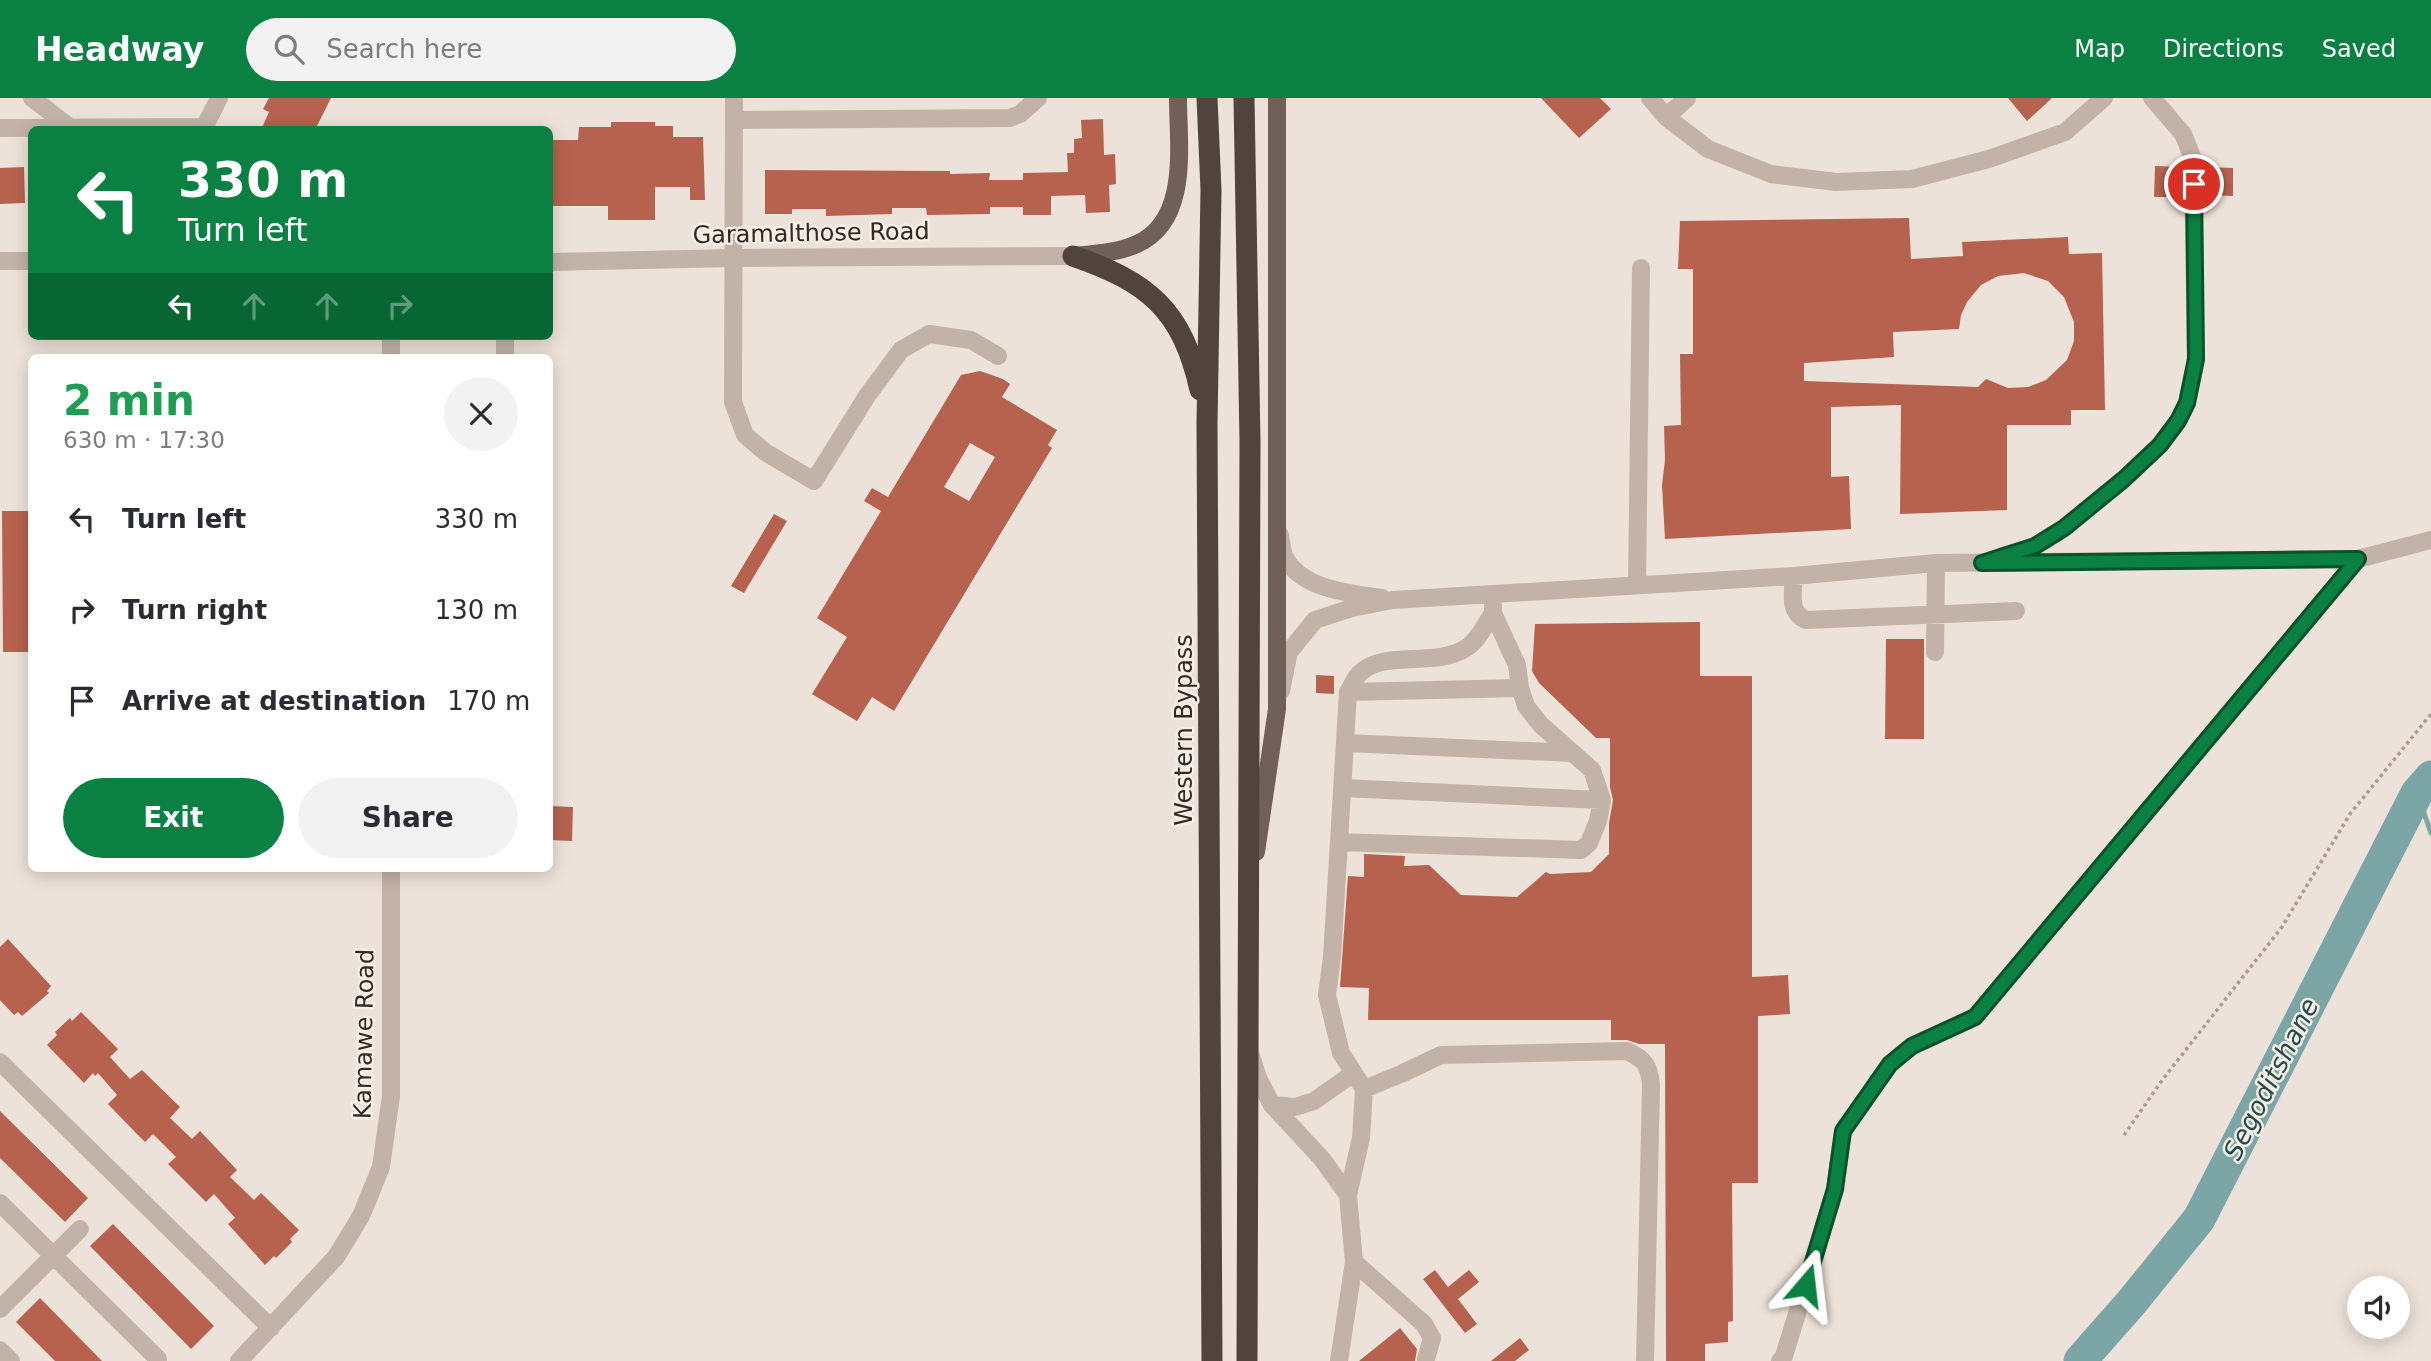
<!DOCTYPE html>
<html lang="en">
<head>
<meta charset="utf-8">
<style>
  body { margin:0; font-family:"DejaVu Sans",sans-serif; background:#f2f2f3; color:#2b2b33; height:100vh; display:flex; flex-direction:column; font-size:26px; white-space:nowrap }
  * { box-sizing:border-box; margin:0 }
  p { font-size:23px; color:#7c7c81 }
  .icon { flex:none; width:38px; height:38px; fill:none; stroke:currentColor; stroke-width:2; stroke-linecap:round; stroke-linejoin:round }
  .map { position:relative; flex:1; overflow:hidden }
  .details { position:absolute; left:28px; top:256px; width:525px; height:518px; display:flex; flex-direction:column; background:#fff; border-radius:10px; box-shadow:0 4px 18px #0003 }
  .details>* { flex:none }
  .top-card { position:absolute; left:28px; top:28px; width:525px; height:214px; border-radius:10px; box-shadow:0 4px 18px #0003; background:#0b8043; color:#fff; overflow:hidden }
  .buttons { position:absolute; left:2347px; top:1178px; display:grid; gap:14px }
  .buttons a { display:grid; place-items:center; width:63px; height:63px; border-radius:50%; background:#fff; box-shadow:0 4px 18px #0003; font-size:35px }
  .pin { position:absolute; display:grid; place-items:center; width:60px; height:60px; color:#fff; margin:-30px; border:4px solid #fff; border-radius:50%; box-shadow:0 2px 7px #0007 }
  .me { position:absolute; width:77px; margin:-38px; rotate:17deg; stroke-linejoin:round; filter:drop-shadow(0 0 5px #0008) }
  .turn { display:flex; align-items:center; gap:24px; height:147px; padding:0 35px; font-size:32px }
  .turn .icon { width:91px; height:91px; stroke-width:2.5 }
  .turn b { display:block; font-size:49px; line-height:60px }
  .lanes { display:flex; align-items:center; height:66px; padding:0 35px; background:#0003; justify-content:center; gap:35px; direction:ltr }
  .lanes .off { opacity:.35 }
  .round { display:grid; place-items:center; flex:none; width:74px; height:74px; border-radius:37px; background:#f2f2f3 }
  .summary { display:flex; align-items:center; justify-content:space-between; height:119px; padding:0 35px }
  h1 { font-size:42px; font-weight:700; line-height:52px; color:#1e9e55 }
  .action { display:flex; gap:14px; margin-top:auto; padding:14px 35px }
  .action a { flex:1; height:80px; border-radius:42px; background:#0b8043; color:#fff; font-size:28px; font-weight:700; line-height:80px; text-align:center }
  .action a+a { background:#f2f2f3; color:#2b2b33 }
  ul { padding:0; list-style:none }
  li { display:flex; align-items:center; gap:21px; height:91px; padding:0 35px }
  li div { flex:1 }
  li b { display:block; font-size:26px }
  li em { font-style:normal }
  header { display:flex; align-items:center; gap:42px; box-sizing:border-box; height:98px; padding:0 35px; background:#0b8043; color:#fff }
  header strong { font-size:33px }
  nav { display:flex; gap:38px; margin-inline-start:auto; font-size:24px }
  .search { width:490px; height:63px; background:#f2f2f3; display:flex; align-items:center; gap:18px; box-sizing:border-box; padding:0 24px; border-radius:38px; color:#7c7c81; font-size:26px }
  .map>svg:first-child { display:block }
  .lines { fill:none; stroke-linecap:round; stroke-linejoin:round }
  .stream { stroke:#7ca6a6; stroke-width:5 }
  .river { stroke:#7ca6a6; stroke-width:33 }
  .building { fill:#b6624e; fill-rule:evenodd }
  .path { stroke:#af9c91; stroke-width:3.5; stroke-dasharray:3.5 3.5; stroke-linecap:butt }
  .minor { stroke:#c3b2a7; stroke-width:18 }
  .major { stroke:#716059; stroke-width:18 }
  .highway { stroke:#51433e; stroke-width:21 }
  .route-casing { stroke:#07532c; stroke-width:18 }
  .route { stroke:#0b8043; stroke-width:12 }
  .labels { text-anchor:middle; stroke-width:5; stroke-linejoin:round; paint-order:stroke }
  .street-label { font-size:24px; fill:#312926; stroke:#f6ede4 }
  .water-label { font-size:26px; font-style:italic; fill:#214c4d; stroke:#f6ede4 }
</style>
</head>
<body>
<header>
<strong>Headway</strong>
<div class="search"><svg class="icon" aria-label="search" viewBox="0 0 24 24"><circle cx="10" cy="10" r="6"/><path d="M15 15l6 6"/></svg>Search here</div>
<nav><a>Map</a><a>Directions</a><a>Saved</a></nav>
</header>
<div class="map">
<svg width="2431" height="1263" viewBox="0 0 2431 1263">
  <rect width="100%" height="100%" fill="#ede2d9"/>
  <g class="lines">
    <path class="stream" d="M2417,695L2431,735"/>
    <path class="river" d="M2080,1263L2131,1205L2199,1121L2417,695L2431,679"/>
  </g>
  <path class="building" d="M269,0H331L315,32H261L269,14L263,11Z
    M1541,0H1600L1611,11L1579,40Z
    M2008,0H2052L2027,23Z
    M1103,21L1104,57L1115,56L1116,86L1109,87L1110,114L1086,115L1085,97L1051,98V117H1023V109H990V116L927,117L926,110H892V116L826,118V111H792V116H765V72L950,73V76L990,75L989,82H1023V75L1068,74L1067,55H1074V41L1082,40L1081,22Z
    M611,24H655V28H673V39H703L705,102H690V89H655V122H608V108H550V42H578L579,29H611Z
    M2155,68L2182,69V106V99H2154Z
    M24,69L25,105L0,106V70Z
    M2204,69L2233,70V98L2205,97Z
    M1909,120L1911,161L1963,158L1962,144L2068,139L2069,156L2102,155L2105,312H2071V327H2007V412L1900,416L1901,307L1831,309V379L1849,378L1851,431L1665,441L1662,387L1665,362L1664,328L1681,327L1680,256H1693V171H1678L1680,123ZM2024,175L2048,183L2064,199L2074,224V243L2067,262L2046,282L2028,289L2008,290L1986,281L1978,289L1804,283V265L1894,259L1893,234L1959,231L1961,217L1967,204L1981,187L1998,178Z
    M980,273L1003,281L1010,286L1002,299L1057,332L1048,347L1052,350L894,613L872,599L857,623L812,596L847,539L817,520L881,413L864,403L872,390L888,399L961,277ZM970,345L995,359L969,403L944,389Z
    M2,413H32V554H3Z
    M774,416L787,423L744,495L731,488Z
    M1700,524V578H1752V879L1788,877L1790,916L1758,918V1085H1732L1733,1223L1728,1224V1244L1705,1246V1263H1666L1665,946H1639L1627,942H1611V922H1368L1369,890L1340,889L1348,778L1364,779V756L1405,758L1404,768L1429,767L1461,797L1517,799L1546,774L1550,776L1591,774L1609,756V725L1613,702L1610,689V640H1596L1539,585L1532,573L1535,526Z
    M1886,541H1924V641H1885Z
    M1316,577L1334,578V596L1316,595Z
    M550,708L573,709L572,743L550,742Z
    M8,841L51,888L47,893L49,895L22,918L18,914L14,917L0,902V849Z
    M81,914L118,951L110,959L130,981L142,972L180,1009L170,1020L192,1041L200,1033L237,1072L230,1079L254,1102L261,1095L299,1132L290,1141L292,1144L276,1160L274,1158L265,1167L228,1126L235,1120L214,1096L206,1104L168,1066L176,1059L153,1036L145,1044L133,1032L108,1006L117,997L98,975L95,978L93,975L84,985L47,947L57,937L55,934L70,920L72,923Z
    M0,1013L88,1100L65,1124L0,1060Z
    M113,1126L214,1228L191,1251L90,1148Z
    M1435,1172L1448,1189L1469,1172L1479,1184L1458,1201L1477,1226L1465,1235L1423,1181Z
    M40,1200L102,1263H55L16,1224Z
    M1400,1230L1417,1251L1415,1263H1359Z
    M1520,1240L1529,1252L1515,1263H1491Z"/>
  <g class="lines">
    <path class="path" d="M2124,1037L2163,981L2282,829L2350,716L2431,616"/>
    <path class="minor" d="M32,0L72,31
      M734,0L733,304L745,337L765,354L814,383L867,298L901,252L929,236L971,242L998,258
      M1650,0L1666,19L1708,51L1771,76L1836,84L1912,81L1989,61L2065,34L2104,0
      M1666,19L1687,0
      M735,22L1010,20L1020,16L1038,0
      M0,30L203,29
      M203,32L219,0
      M0,163H32
      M550,164L732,160L1073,158
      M391,238V259
      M505,259V238
      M1280,437C1281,443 1282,452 1284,458C1301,492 1350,495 1382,500
      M2002,458L2035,448L2064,430L2124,381L2160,347L2178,323L2187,305L2196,261L2193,61L2183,36L2152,0
      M1794,478C1793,496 1788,514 1806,522L2016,513
      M1637,487L1641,170
      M1935,554L1936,465
      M1281,593L1289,554L1315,522L1352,510L1393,502L1794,478L1936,465L2358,461L2431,442
      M1348,594L1520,590
      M1346,645L1573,655
      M1343,690L1602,702
      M1339,744L1581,752L1589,745L1598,723L1602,702L1592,672L1541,627L1526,608L1520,590L1517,567L1493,515V508
      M1251,958L1258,980L1272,1007L1322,1061L1348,1097L1354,1164L1339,1263
      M0,964L271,1230
      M1364,991L1401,976L1441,957L1627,953C1644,961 1649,967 1651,986L1645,1263
      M1272,1007L1295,1009L1314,1003L1354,975
      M1348,1097L1361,1040L1364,991L1341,955L1327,897L1332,859L1348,594C1352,588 1355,579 1360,575C1385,551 1436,570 1466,550C1478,543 1485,527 1493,515
      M0,1105L158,1261
      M1354,1164L1424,1226L1432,1240L1426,1261
      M0,1211L80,1131
      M0,1252L11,1263
      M239,1263L336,1159L361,1118L381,1069L391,998V770
      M1780,1263L1784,1258L1835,1092L1843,1033L1890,966L1912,948L1975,919L2358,461"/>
    <path class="major" d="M1073,158C1094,156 1117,155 1137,146C1190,122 1178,48 1178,0
      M1256,754L1277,611V0"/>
    <path class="highway" d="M1207,0L1211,92L1207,325L1212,1263
      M1244,0L1250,344L1247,1263
      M1073,158C1148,184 1182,211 1200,292"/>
  </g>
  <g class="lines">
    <defs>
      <path id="route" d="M1806,1187L1835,1091L1843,1033L1890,966L1912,948L1975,919L2358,461L1982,465L2035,448L2064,430L2124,381L2160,347L2178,323L2187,305L2196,261L2194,86"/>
    </defs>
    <use href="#route" class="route-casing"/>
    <use href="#route" class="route"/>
  </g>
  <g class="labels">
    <g class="street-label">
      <text transform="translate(811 135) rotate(-1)" y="8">Garamalthose Road</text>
      <text transform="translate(1184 632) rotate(-90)" y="8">Western Bypass</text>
      <text transform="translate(364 936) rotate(-89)" y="8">Kamawe Road</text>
    </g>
    <g class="water-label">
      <text transform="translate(2271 981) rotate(-63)" y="9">Segoditshane</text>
    </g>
  </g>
</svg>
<div class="buttons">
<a><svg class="icon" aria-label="sound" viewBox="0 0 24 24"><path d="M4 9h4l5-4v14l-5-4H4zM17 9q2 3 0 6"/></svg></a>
</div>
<div class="pin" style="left:2194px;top:86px;background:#d93025"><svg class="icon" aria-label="arrive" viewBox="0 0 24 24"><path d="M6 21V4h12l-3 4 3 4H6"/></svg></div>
<svg class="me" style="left:1806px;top:1187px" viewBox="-20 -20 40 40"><path d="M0-17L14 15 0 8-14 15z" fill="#0b8043" stroke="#fff" stroke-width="4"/></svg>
<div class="top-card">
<div class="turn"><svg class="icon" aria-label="left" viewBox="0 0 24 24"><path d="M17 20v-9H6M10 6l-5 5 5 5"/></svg><div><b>330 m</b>Turn left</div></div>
<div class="lanes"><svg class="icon" aria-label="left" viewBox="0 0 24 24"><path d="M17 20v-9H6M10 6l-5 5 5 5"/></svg><svg class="icon off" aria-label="ahead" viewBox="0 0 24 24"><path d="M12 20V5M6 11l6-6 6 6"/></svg><svg class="icon off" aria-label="ahead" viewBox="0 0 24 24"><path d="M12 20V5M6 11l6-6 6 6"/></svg><svg class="icon off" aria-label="right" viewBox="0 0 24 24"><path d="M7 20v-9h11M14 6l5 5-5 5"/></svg></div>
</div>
<section class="details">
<div class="summary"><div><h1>2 min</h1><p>630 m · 17:30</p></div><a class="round"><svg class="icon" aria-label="close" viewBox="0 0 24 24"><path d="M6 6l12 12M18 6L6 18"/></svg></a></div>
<ul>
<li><svg class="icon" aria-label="left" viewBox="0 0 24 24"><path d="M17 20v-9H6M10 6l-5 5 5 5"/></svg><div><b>Turn left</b></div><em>330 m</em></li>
<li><svg class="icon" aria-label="right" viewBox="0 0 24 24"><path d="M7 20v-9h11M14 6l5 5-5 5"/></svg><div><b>Turn right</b></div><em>130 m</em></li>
<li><svg class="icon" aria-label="arrive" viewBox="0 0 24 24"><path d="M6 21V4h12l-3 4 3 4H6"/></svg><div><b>Arrive at destination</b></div><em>170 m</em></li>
</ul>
<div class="action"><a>Exit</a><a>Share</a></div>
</section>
</div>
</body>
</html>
